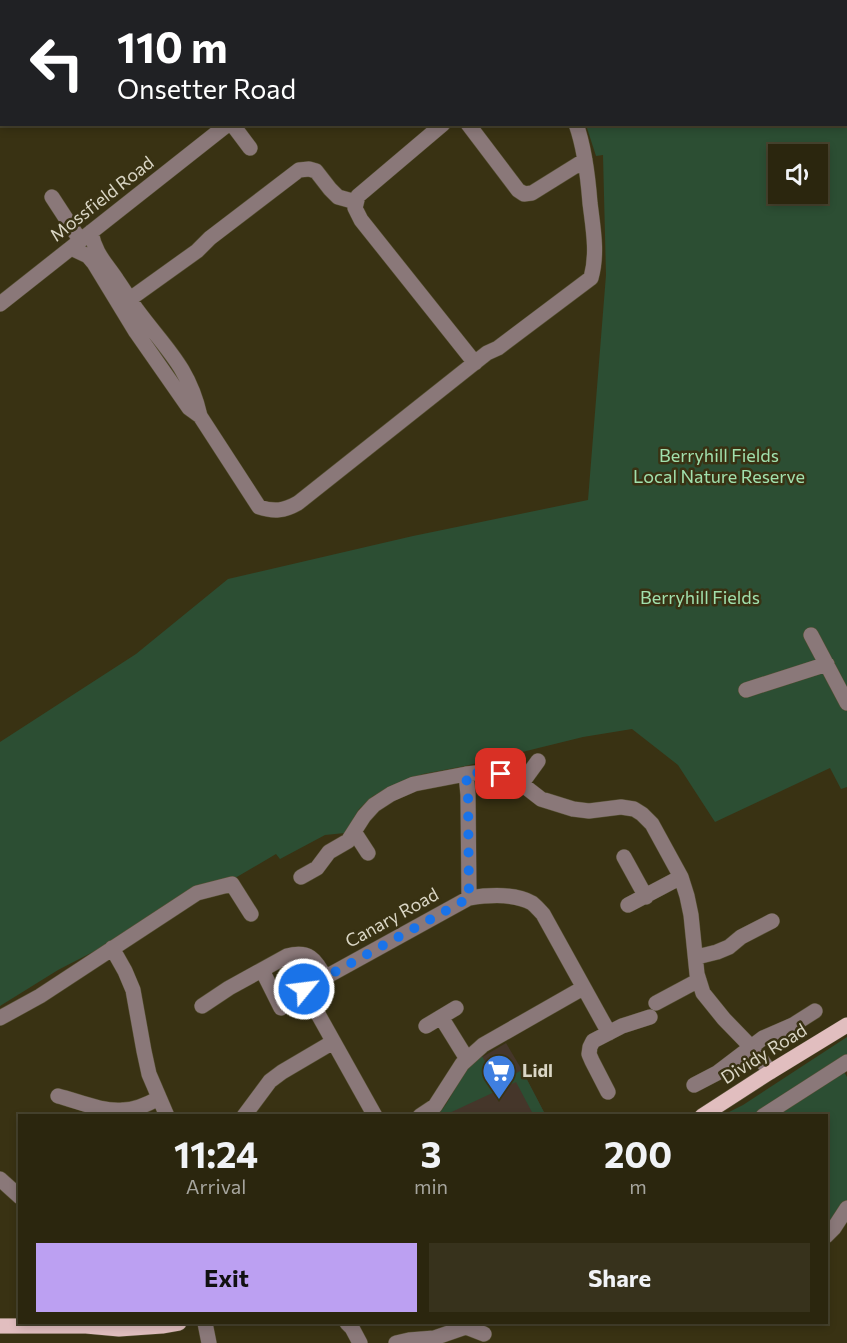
<!DOCTYPE html>
<html lang="en">
<head>
<meta charset="utf-8">
<style>
  body { margin:0; font-family:Commissioner,sans-serif; background:#37321c; color:#f1f3f6; height:100vh; display:flex; flex-direction:column; font-size:22px; white-space:nowrap }
  * { box-sizing:border-box; margin:0 }
  p { font-size:20px; color:#a6a59e }
  .icon { flex:none; width:33px; height:33px; fill:none; stroke:currentColor; stroke-width:2; stroke-linecap:round; stroke-linejoin:round }
  .map { position:relative; flex:1; overflow:hidden }
  .sheet { position:absolute; left:18px; top:1114px; width:810px; height:210px; display:flex; flex-direction:column; background:#2b260e; border-radius:0px; box-shadow:0 3px 9px #0003,0 0 0 2px #47432e }
  .sheet>* { flex:none }
  .banner { position:absolute; left:0px; top:0px; width:848px; height:126px; box-shadow:0 3px 9px #0003,0 0 0 2px #47432e; background:#202124; color:#fff; overflow:hidden }
  .buttons { position:absolute; left:768px; top:144px; display:grid; gap:12px }
  .buttons a { display:grid; place-items:center; width:60px; height:60px; border-radius:0px; background:#2b260e; box-shadow:0 3px 9px #0003,0 0 0 2px #47432e; font-size:30px }
  .pin { position:absolute; display:grid; place-items:center; width:51px; height:51px; color:#fff; margin:-26px; border-radius:12px; box-shadow:0 3px 9px #0006 }
  .me { position:absolute; width:66px; margin:-33px; rotate:61deg; stroke-linejoin:round; filter:drop-shadow(0 0 4px #0008) }
  .turn { display:flex; align-items:center; gap:21px; height:126px; padding:0 18px; font-size:27px }
  .turn .icon { width:78px; height:78px; stroke-width:2.5 }
  .turn b { display:block; font-size:42px; line-height:51px }
  .eta { display:flex; justify-content:space-evenly; align-items:center; height:102px; text-align:center }
  .eta b { font-size:36px; font-weight:700; line-height:42px }
  .cta { display:flex; gap:12px; margin-top:auto; padding:12px 18px }
  .cta a { flex:1; height:69px; border-radius:0px; background:#bca0f2; color:#111; font-size:24px; font-weight:700; line-height:69px; text-align:center }
  .cta a+a { background:#37321c; color:#f1f3f6 }
  .map>svg:first-child { display:block }
  .commercial { fill:#45362a }
  .green { fill:#2c4e33; fill-rule:evenodd }
  .lines { fill:none; stroke-linecap:round; stroke-linejoin:round }
  .minor-casing { stroke:#565033; stroke-width:16 }
  .major-casing { stroke:#565033; stroke-width:16 }
  .minor { stroke:#8a7879; stroke-width:15 }
  .major { stroke:#e1bebf; stroke-width:15 }
  .route { stroke:#1a73e8; stroke-width:10; stroke-dasharray:0 18 }
  .labels { text-anchor:middle; stroke-width:5; stroke-linejoin:round; paint-order:stroke }
  .street-label { font-size:18px; fill:#dad6c5; stroke:#393213 }
  .park-label { font-size:18px; fill:#a1e0ad; stroke:#393213 }
  .poi-label { font-size:18px; font-weight:bold; fill:#dad6c5; stroke:#393213; text-anchor:start }
</style>
</head>
<body>
<div class="map">
<svg width="847" height="1343" viewBox="0 0 847 1343">
  <rect width="100%" height="100%" fill="#393213"/>
  <path class="commercial" d="M506,1043L522,1070L546,1116H437L445,1107L460,1079L474,1062Z"/>
  <path class="green" d="M538,0H847V787L841,789L830,768L715,822L678,765L632,729L583,737L465,766L423,774L393,786L373,796L359,809L345,833L325,835L280,859L276,854L230,881L58,970L0,1006V742L136,654L228,579L413,536L588,500L606,275L603,155L596,156L586,125L846,124V2H539ZM778,154H818V194H778Z
    M847,1037V1055L751,1116H721L743,1105Z
    M482,1056L497,1083L522,1070L546,1116H534L516,1082L443,1116H437C455,1096 459,1072 482,1056Z
    M841,1066L847,1077V1208L827,1236L826,1116H762Z"/>
  <g class="lines">
    <defs>
      <path id="minor" d="M489,0L491,2
        M386,2L387,0
        M447,2L449,0
        M232,124L250,148
        M443,124L358,196L355,208L361,220L475,363
        M468,124L518,190L524,194L532,193L585,160
        M52,197L80,240
        M91,232C95,254 105,262 117,280C124,290 130,300 137,310C165,348 189,367 200,416L259,507C274,512 284,511 298,503L487,353L498,348L591,278C598,253 593,228 590,203C588,177 585,149 576,124
        M71,248L88,256L94,263L136,332L189,408L200,416
        M130,299L197,251L210,238L299,170L309,169L316,171L330,189L338,197L356,202
        M0,304L228,124
        M811,635L847,703
        M746,690L827,664
        M522,783L538,761
        M355,833L368,853
        M624,857L646,897
        M301,877L317,868L329,852L348,841L364,816L374,805L391,794L414,784L466,774
        M469,898L468,795L466,774L485,772L501,774L514,778L541,799L573,809L589,811L621,807L634,809L642,814L652,824L681,877L687,896L691,915L697,974L703,993L724,1019L756,1052L770,1072
        M628,905L681,877
        M112,948L125,971L133,990L144,1051L149,1074L167,1116
        M697,957L717,952L729,947L741,937L772,921
        M262,970L281,1008
        M656,1003L699,980
        M202,1006L229,988L287,956C310,950 315,960 325,977
        M441,1017L467,1059
        M0,1018L40,996L197,893L232,884L251,914
        M426,1026L456,1008
        M694,1085L717,1073L763,1038L793,1025L815,1011
        M608,1092L592,1061L589,1054L590,1047L593,1041L622,1026L650,1017
        M58,1096C78,1101 102,1112 123,1110C136,1110 148,1104 159,1098
        M244,1116L270,1081L282,1072L333,1042
        M375,1116L304,989L469,898C488,895 514,893 532,903C536,906 539,910 543,914L609,1033
        M420,1116L435,1106L462,1064L483,1045L583,988
        M763,1116L847,1062
        M0,1179L20,1197
        M826,1236L834,1228L847,1208
        M205,1323L209,1343
        M347,1323L352,1328L360,1343
        M396,1343L409,1340L434,1338L466,1327L484,1334"/>
      <path id="major" d="M702,1116L770,1072L847,1025
        M0,1326H86L119,1329L162,1326L179,1323"/>
    </defs>
    <use href="#minor" class="minor-casing"/>
    <use href="#major" class="major-casing"/>
    <use href="#minor" class="minor"/>
    <use href="#major" class="major"/>
  </g>
  <g class="lines">
    <path class="route" d="M304,989L469,898L468,795L466,774L485,772L501,774"/>
  </g>
  <defs>
    <symbol id="supermarket-pin" viewBox="-11 -11 22 30"><path d="M0 17L-7.5 6A9.5 9.5 0 1 1 7.5 6Z" fill="#3f7fe0" stroke="#393213"/><path d="M-6-5.5h2.5l.6 2H6L4.5 2H-2.5L-4.4-4H-6ZM-1.5 3.2a1.3 1.3 0 1 0 .1 0ZM3 3.2a1.3 1.3 0 1 0 .1 0Z" fill="#fff"/></symbol>
  </defs>
  <g fill-rule="evenodd">
    <use href="#supermarket-pin" x="480" y="1052" width="38" height="52"/>
  </g>
  <g class="labels">
    <g class="street-label">
      <text transform="translate(102 199) rotate(-38)" y="6">Mossfield Road</text>
      <text transform="translate(392 918) rotate(-29)" y="6">Canary Road</text>
      <text transform="translate(764 1054) rotate(-32)" y="6">Dividy Road</text>
    </g>
    <g class="park-label">
      <text x="719" y="462">Berryhill Fields<tspan x="719" dy="21">Local Nature Reserve</tspan></text>
      <text x="700" y="604">Berryhill Fields</text>
    </g>
    <g class="poi-label">
      <text x="522" y="1077">Lidl</text>
    </g>
  </g>
</svg>
<div class="buttons">
<a><svg class="icon" aria-label="sound" viewBox="0 0 24 24"><path d="M4 9h4l5-4v14l-5-4H4zM17 9q2 3 0 6"/></svg></a>
</div>
<div class="pin" style="left:501px;top:774px;background:#d93025"><svg class="icon" aria-label="arrive" viewBox="0 0 24 24"><path d="M6 21V4h12l-3 4 3 4H6"/></svg></div>
<svg class="me" style="left:304px;top:989px" viewBox="-20 -20 40 40"><circle r="17" fill="#1a73e8" stroke="#fff" stroke-width="3"/><path d="M0-11L8 9 0 5-8 9z" fill="#fff"/></svg>
<div class="banner">
<div class="turn"><svg class="icon" aria-label="left" viewBox="0 0 24 24"><path d="M17 20v-9H6M10 6l-5 5 5 5"/></svg><div><b>110 m</b>Onsetter Road</div></div>
</div>
<section class="sheet">
<div class="eta">
<div><b>11:24</b><p>Arrival</p></div>
<div><b>3</b><p>min</p></div>
<div><b>200</b><p>m</p></div>
</div>
<div class="cta"><a>Exit</a><a>Share</a></div>
</section>
</div>
</body>
</html>
